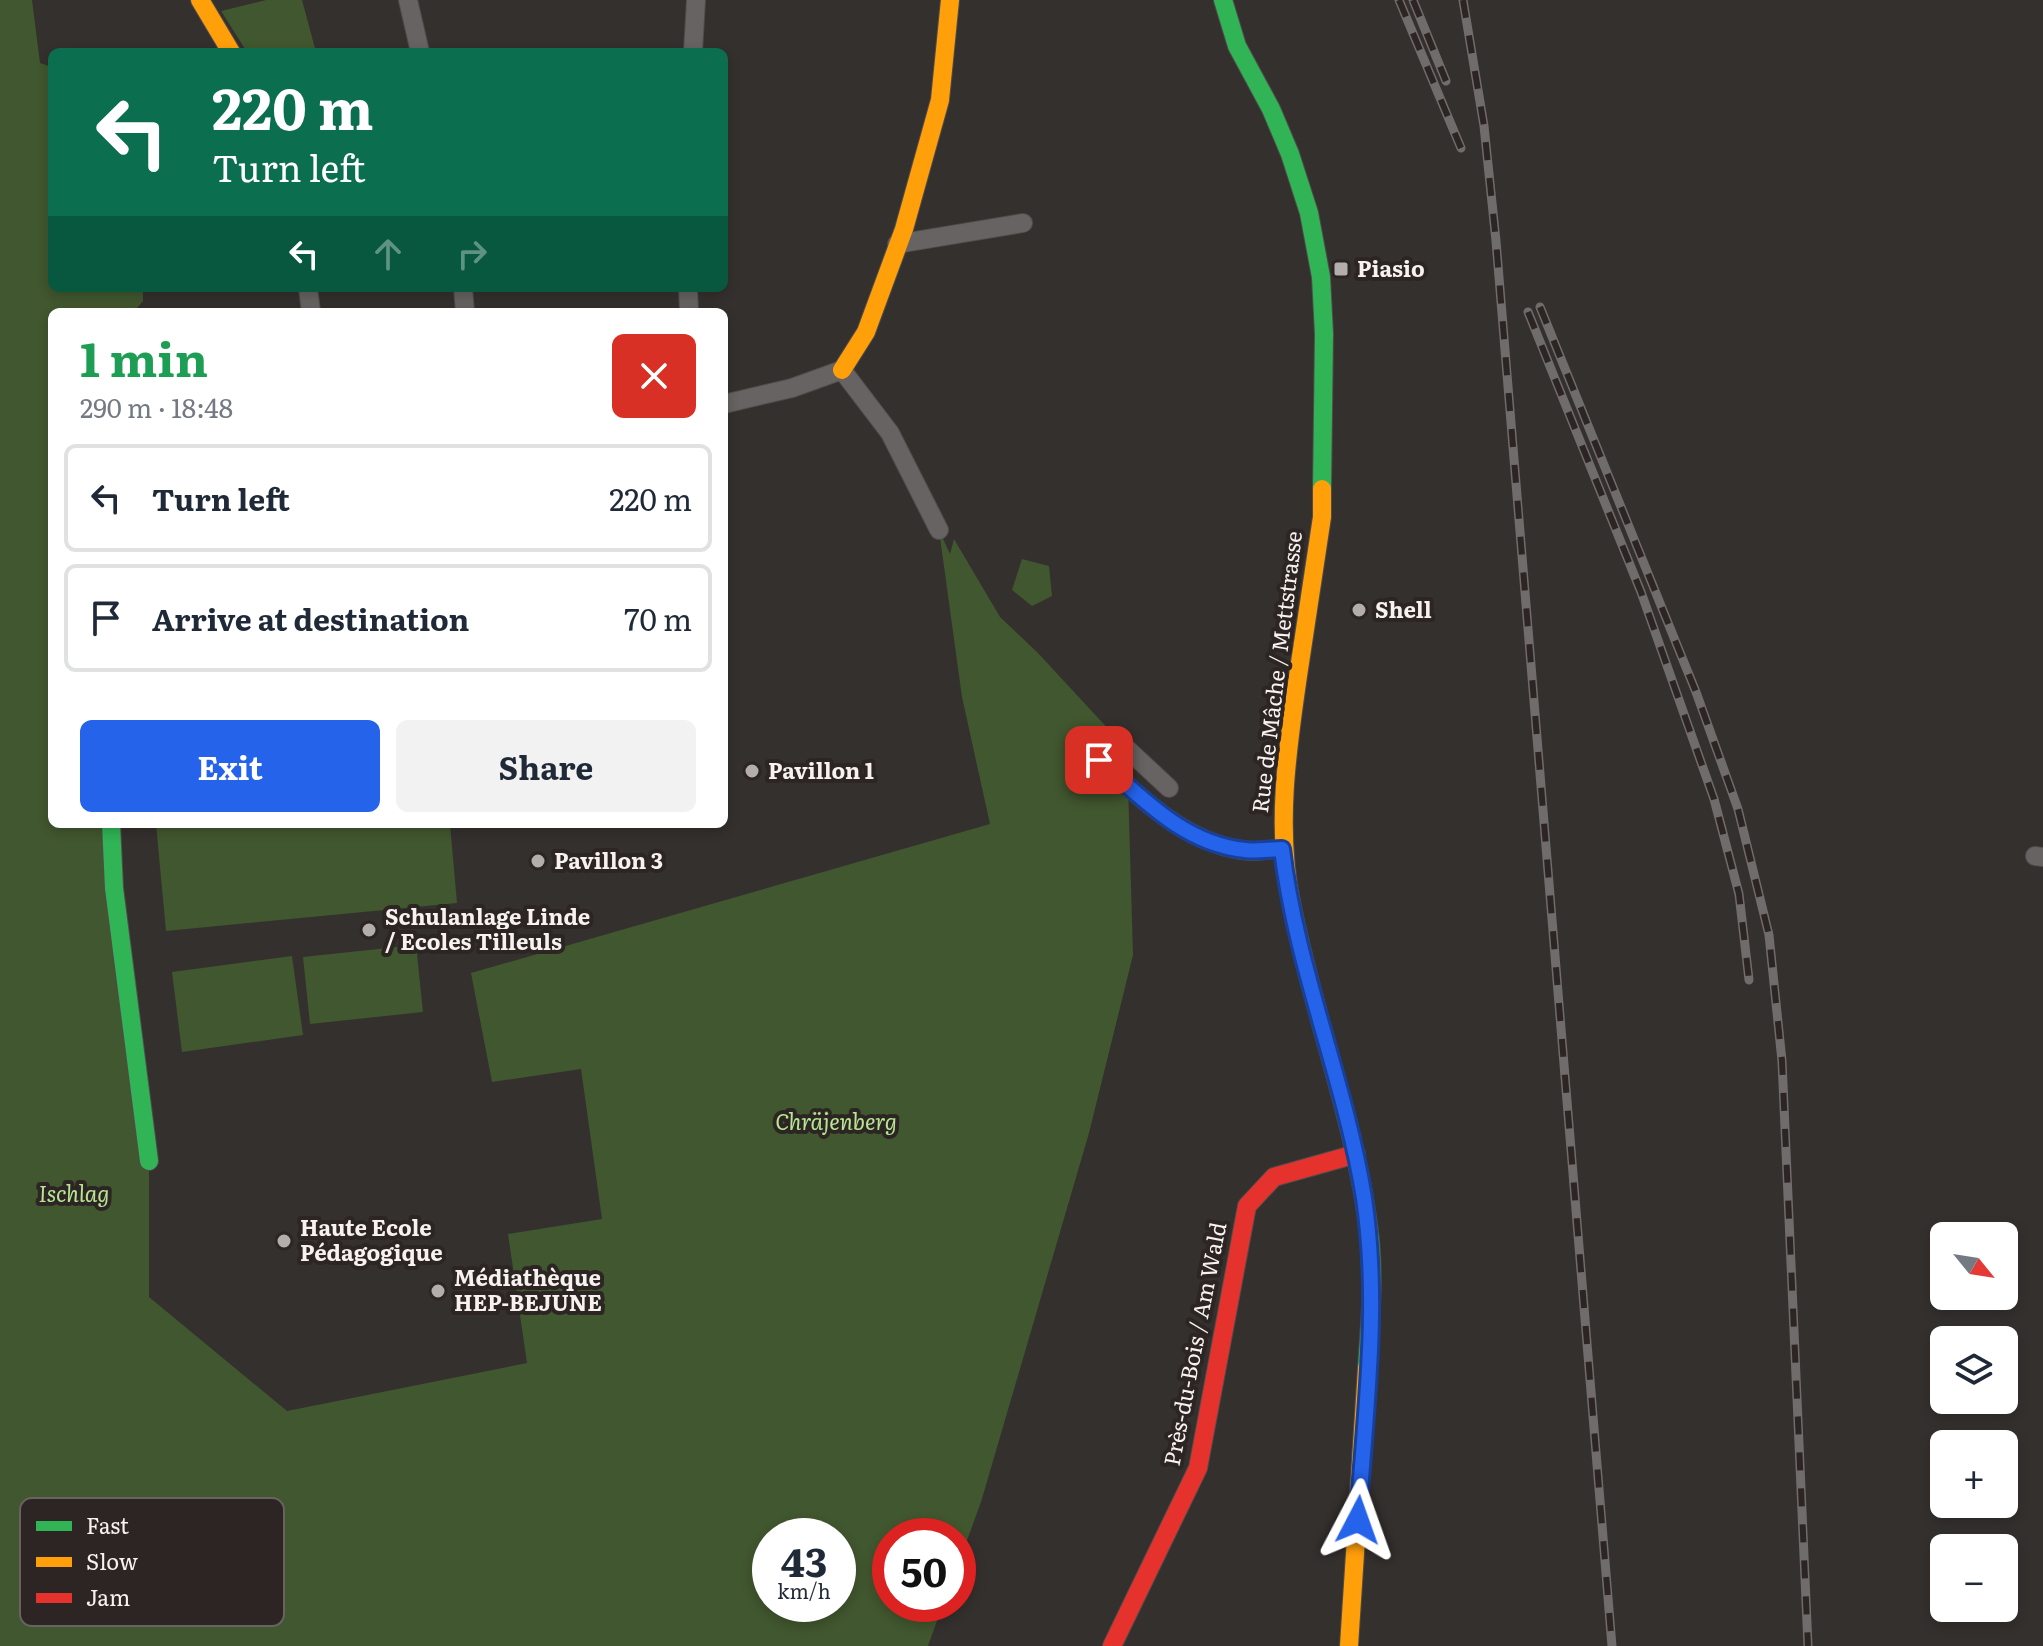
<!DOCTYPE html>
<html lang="en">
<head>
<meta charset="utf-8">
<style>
  body { margin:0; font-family:Literata,serif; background:#f2f2f3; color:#1f2937; height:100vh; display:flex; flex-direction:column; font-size:30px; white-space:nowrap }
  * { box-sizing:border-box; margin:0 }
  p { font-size:26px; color:#747a83 }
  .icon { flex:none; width:44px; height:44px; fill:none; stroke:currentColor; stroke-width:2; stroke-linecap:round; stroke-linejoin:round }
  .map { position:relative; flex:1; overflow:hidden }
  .side { position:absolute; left:48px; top:308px; width:680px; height:520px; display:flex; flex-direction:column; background:#fff; border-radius:12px; box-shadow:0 4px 12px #0003 }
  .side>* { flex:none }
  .guide { position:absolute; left:48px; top:48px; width:680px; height:244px; border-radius:12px; box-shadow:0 4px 12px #0003; background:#0b6e4f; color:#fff; overflow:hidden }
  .needle { width:52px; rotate:120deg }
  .tools { position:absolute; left:1930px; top:1222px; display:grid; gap:16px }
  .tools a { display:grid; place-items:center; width:88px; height:88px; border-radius:12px; background:#fff; box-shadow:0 4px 12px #0003; font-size:40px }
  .speed { position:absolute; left:752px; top:1518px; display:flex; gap:16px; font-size:40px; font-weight:700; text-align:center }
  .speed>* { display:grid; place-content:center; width:104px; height:104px; border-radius:50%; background:#fff; box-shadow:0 4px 12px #0003; line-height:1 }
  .speed small { font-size:20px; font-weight:400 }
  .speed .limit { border:12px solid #d22; background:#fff; color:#111 }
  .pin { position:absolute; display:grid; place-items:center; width:68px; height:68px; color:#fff; margin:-34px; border-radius:16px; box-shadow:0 4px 12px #0006 }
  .me { position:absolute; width:88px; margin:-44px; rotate:4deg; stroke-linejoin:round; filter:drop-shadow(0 0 6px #0008) }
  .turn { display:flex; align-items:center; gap:28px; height:168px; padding:0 32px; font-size:36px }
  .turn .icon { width:104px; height:104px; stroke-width:2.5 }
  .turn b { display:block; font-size:56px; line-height:68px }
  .lanes { display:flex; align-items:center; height:76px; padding:0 32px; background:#0003; justify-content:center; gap:40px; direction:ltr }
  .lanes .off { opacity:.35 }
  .round { display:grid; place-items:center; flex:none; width:84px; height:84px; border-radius:12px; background:#f2f2f3 }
  .summary { display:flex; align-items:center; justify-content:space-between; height:136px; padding:0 32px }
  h1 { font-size:48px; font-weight:700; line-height:60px; color:#1e9e55 }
  .cta { display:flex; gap:16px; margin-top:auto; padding:16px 32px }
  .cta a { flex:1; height:92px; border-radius:12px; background:#2563eb; color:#fff; font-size:32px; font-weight:700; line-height:92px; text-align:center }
  .cta a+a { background:#f2f2f3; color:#1f2937 }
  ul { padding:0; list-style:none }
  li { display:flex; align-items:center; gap:24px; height:108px; margin:0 16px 12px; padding:0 16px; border:4px solid #e0e1e3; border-radius:12px }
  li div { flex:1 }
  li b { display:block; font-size:30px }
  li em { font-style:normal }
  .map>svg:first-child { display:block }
  .green { fill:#41572f; fill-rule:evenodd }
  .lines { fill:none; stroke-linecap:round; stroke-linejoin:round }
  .street-casing { stroke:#504c4b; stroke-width:20 }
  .fast-casing { stroke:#504c4b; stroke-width:20 }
  .slow-casing { stroke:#504c4b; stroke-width:20 }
  .jam-casing { stroke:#504c4b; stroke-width:20 }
  .street { stroke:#666362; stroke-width:18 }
  .fast { stroke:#30b455; stroke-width:18 }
  .slow { stroke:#ff9f0a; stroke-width:18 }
  .jam { stroke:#e5322d; stroke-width:18 }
  .rail-casing { stroke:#706c6b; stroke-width:9 }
  .rail { stroke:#2c2523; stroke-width:6; stroke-dasharray:18; stroke-linecap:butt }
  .route-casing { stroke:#184099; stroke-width:20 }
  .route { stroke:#2563eb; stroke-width:14 }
  .poi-dot { fill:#b3aeac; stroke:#2c2523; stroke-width:3 }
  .labels { text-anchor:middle; stroke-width:8; stroke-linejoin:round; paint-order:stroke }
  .poi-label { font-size:22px; font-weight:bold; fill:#f7f2f0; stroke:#2c2523; text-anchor:start }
  .street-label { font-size:22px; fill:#f7f2f0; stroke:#2c2523 }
  .park-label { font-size:22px; font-style:italic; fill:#b7e593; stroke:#2c2523 }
  .key { fill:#2c2523; stroke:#696260; stroke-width:2 }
  .key-label { font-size:22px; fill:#f7f2f0 }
</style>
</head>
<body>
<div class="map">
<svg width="2043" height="1646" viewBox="0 0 2043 1646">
  <rect width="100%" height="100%" fill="#34302e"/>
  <path class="green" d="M0,0H32L40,63L52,67V288H143V301L134,312H52V824H111L149,1161V1297L287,1411L527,1363L508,1234L602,1219L581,1069L492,1082L471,973L990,824L962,697L939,530L950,554L954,539L1000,617L1037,652L1125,747L1133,778L1128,785L1133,955L1089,1133L981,1502L958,1565V1536H890V1604H943L928,1646H0ZM770,1536H838V1604H770Z
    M266,0H302L316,52H247L221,11Z
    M1022,559L1049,566L1052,596L1032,606L1012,590Z
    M156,824H450L457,903L166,931Z
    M416,945L423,1012L310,1024L303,957Z
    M292,956L303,1035L182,1052L172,972Z"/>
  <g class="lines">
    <defs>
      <path id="street" d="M408,0L420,52
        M693,52L696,0
        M897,244L1023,223
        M308,288L311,312
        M463,288L465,312
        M688,288L689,312
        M724,404L792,388L842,370L890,433L939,530
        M1125,747L1169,788
        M2035,856L2043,857"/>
      <path id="fast" d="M1223,0L1237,46L1271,109L1290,154L1309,213L1321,277L1324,334L1322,489
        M111,824L114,888L149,1161
        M1291,902C1313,1016 1357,1124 1370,1240C1374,1283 1370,1326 1367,1368"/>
      <path id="slow" d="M200,0L231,52
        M842,370L866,332L904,229L940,100L950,0
        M1291,902C1276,827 1287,751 1298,676C1306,623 1314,570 1322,517V489
        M1349,1646L1367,1368"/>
      <path id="jam" d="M1099,760C1142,799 1189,847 1251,851C1261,851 1272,849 1282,849
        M1112,1646L1198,1468L1247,1206L1274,1177L1356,1154"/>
    </defs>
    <use href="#street" class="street-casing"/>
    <use href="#fast" class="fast-casing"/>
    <use href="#slow" class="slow-casing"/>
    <use href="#jam" class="jam-casing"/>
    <use href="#street" class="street"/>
    <use href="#fast" class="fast"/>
    <use href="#slow" class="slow"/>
    <use href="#jam" class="jam"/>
    <defs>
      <path id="rail" d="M1399,0L1461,148
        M1413,0L1446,81
        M1463,0L1484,126L1496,241L1612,1646
        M1540,307L1696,692L1738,809L1769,935L1782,1061L1808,1646
        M1528,312L1641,592L1714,799L1739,894L1749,980"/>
    </defs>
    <use href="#rail" class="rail-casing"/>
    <use href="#rail" class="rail"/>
  </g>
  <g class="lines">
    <defs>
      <path id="route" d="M1099,760C1142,798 1184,844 1245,850C1257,852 1270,849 1282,849C1296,968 1345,1080 1364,1198C1380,1305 1365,1413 1358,1520"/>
    </defs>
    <use href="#route" class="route-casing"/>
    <use href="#route" class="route"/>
  </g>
  <g class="poi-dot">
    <rect x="1333" y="261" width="16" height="16" rx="4"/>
    <circle cx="1359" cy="610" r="8"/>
    <circle cx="752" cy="771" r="8"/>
    <circle cx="538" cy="861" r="8"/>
    <circle cx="369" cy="930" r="8"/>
    <circle cx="284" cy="1241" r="8"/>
    <circle cx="438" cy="1291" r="8"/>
  </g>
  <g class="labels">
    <g class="poi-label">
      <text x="1357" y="277">Piasio</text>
      <text x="1375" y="618">Shell</text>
      <text x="768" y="779">Pavillon 1</text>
      <text x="554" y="869">Pavillon 3</text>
      <text x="385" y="925">Schulanlage Linde<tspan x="385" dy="25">/ Ecoles Tilleuls</tspan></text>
      <text x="300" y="1236">Haute Ecole<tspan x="300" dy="25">Pédagogique</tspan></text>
      <text x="454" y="1286">Médiathèque<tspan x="454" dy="25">HEP-BEJUNE</tspan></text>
    </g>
    <g class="street-label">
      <text transform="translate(1277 672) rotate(-83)" y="8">Rue de Mâche / Mettstrasse</text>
      <text transform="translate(1195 1344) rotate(-79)" y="8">Près-du-Bois / Am Wald</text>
    </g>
    <g class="park-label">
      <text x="836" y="1130">Chräjenberg</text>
      <text x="74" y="1202">Ischlag</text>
    </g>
  </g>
  <rect x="20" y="1498" width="264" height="128" rx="12" class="key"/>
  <rect x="36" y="1521" width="36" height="10" fill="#30b455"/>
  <rect x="36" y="1557" width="36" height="10" fill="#ff9f0a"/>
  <rect x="36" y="1593" width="36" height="10" fill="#e5322d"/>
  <g class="key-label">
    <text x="86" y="1534">Fast</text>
    <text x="86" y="1570">Slow</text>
    <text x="86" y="1606">Jam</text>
  </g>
</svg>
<div class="tools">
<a><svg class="needle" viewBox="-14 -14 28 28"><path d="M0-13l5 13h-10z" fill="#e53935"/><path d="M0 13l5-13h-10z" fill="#747a83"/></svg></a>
<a><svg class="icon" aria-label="layers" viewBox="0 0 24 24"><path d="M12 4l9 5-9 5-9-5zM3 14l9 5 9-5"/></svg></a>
<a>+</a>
<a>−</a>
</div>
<div class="speed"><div>43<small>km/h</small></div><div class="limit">50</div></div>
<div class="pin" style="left:1099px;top:760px;background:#d93025"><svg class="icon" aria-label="arrive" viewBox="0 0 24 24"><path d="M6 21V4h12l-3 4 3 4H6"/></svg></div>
<svg class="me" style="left:1358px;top:1520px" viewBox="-20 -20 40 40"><path d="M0-17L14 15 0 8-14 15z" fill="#2563eb" stroke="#fff" stroke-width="4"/></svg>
<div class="guide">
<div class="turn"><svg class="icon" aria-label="left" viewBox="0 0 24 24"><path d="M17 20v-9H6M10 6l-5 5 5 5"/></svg><div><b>220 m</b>Turn left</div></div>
<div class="lanes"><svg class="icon" aria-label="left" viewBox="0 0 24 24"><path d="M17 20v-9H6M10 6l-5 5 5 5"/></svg><svg class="icon off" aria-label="ahead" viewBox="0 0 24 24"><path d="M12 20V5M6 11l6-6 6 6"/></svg><svg class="icon off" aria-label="right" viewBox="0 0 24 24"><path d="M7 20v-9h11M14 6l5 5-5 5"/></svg></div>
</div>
<section class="side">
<div class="summary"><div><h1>1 min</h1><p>290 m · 18:48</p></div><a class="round" style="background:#d93025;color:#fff"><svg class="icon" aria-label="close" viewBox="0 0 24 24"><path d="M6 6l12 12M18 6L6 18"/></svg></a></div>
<ul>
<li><svg class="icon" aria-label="left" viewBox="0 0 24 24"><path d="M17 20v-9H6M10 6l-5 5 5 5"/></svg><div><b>Turn left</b></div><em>220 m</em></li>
<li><svg class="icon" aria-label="arrive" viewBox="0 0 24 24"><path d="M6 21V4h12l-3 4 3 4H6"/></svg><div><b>Arrive at destination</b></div><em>70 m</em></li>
</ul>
<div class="cta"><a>Exit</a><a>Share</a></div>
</section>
</div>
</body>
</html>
